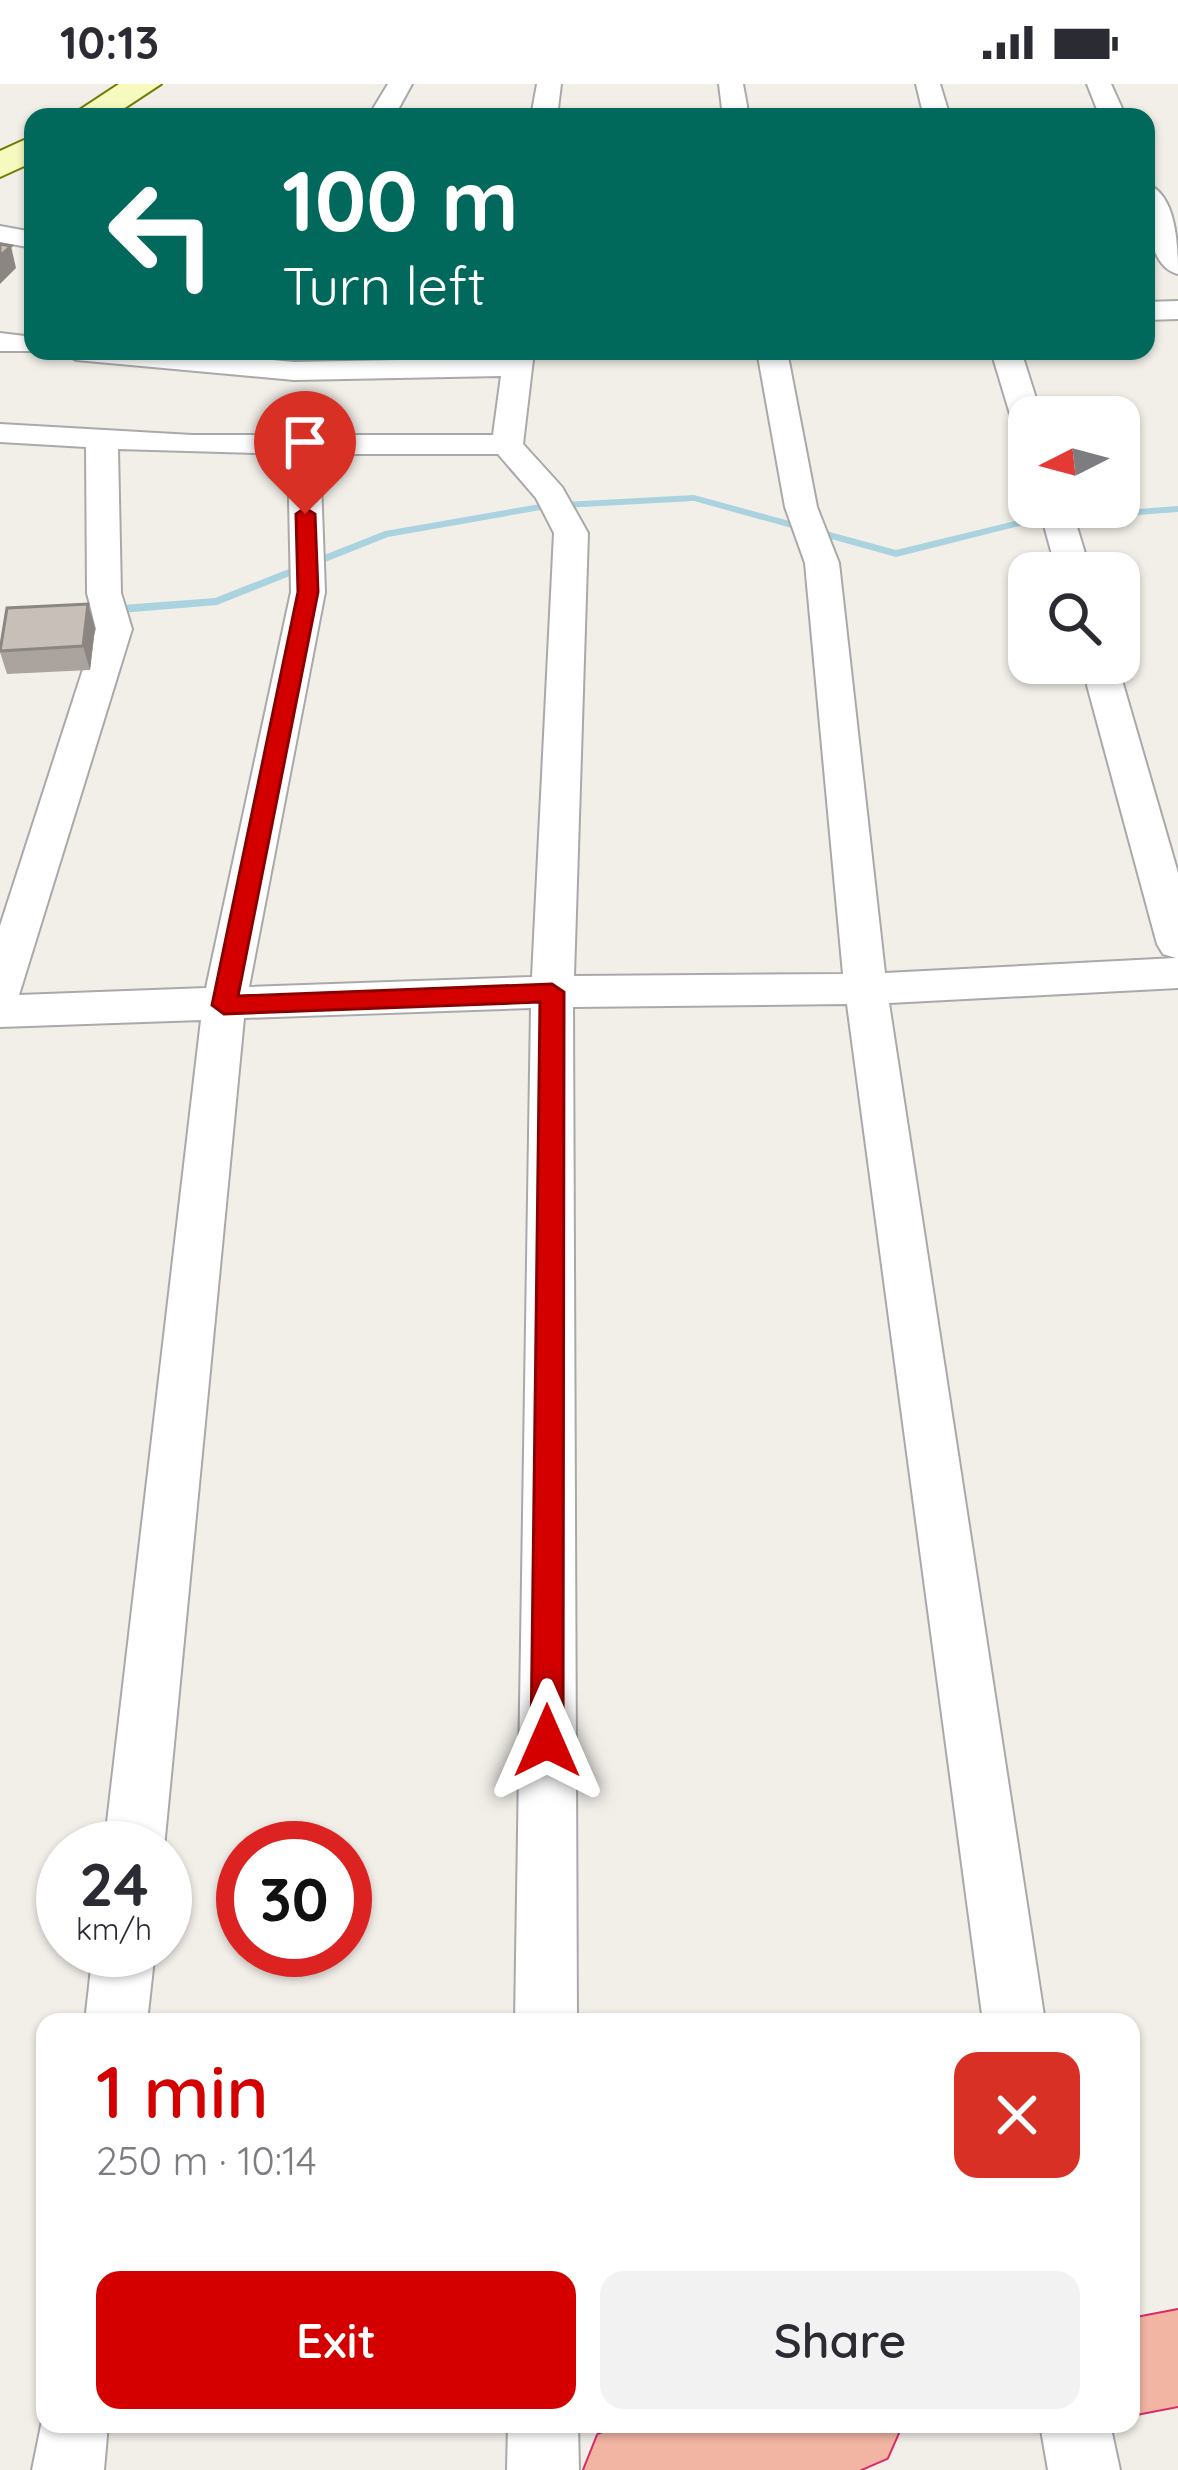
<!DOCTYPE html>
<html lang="en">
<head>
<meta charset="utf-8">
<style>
  body { margin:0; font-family:Quicksand,sans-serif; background:#f2f2f3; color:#2b2b33; height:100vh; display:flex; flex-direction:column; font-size:45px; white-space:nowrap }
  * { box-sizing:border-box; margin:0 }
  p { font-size:39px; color:#7c7c81 }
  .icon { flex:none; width:66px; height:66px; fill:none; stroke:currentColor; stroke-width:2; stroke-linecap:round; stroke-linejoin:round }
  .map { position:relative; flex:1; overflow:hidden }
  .details { position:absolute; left:36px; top:1929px; width:1104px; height:420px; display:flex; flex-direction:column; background:#fff; border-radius:24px; box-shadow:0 3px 9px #0004 }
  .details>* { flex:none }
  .hud { position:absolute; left:24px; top:24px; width:1131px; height:252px; border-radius:24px; box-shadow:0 3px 9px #0004; background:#00695c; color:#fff; overflow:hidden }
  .needle { width:78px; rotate:264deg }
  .controls { position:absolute; left:1008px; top:312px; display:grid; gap:24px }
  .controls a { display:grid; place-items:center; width:132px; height:132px; border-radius:24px; background:#fff; box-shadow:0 3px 9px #0004; font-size:60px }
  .speed { position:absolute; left:36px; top:1737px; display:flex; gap:24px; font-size:60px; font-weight:700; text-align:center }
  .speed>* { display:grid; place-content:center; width:156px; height:156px; border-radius:50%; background:#fff; box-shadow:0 3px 9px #0004; line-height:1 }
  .speed small { font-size:30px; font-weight:400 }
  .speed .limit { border:18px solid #d22; background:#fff; color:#111 }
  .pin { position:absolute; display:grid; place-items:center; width:102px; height:102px; color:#fff; margin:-123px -51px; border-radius:50% 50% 50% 0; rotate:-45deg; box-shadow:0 0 12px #0007 }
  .pin .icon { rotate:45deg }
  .me { position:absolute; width:132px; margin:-66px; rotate:0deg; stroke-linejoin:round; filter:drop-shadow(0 0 9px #0008) }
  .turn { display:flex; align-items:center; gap:42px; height:252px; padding:0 60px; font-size:54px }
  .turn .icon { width:156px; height:156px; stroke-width:2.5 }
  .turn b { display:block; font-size:84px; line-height:102px }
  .round { display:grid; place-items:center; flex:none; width:126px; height:126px; border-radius:24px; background:#f2f2f3 }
  .overview { display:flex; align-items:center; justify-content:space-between; height:204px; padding:0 60px }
  h1 { font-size:72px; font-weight:600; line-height:90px; color:#d40000 }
  .primary-button { display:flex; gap:24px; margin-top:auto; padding:24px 60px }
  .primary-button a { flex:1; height:138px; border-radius:24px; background:#d40000; color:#fff; font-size:48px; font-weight:600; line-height:138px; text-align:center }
  .primary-button a+a { background:#f2f2f3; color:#2b2b33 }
  .status { display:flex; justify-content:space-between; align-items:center; height:84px; padding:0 60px; background:#fff; direction:ltr }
  .status svg { height:33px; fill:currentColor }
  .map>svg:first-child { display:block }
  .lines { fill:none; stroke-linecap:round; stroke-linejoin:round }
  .stream { fill:#aad3df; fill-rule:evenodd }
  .minor-casing { stroke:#a9a9a9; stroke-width:4 }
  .secondary-casing { stroke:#707d05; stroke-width:4 }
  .trunk-casing { stroke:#dc2a67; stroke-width:4 }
  .minor { fill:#fff; fill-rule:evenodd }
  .secondary { fill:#f7fabf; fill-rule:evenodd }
  .trunk { fill:#f2b4a3; fill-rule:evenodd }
  .wall { fill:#aba49e }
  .shaded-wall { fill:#8b8681 }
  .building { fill:#c7bfb8; stroke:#8b8681; stroke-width:3 }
  .route { fill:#d40000; stroke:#8a0000; stroke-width:3 }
</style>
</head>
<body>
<div class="status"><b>10:13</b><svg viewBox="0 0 49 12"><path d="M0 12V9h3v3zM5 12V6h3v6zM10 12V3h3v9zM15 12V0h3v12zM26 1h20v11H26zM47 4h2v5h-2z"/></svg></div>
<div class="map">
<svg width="1178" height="2386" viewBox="0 0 1178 2386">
  <rect width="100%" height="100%" fill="#f2efe9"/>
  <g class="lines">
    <path class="stream" d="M694,411L896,466L1031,433L1178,422V428L1031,439L896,473L694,417L546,425L388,453L217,521L109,530L103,526L109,522L215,514L385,447L546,419Z"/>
    <defs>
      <path id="minor" d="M388,0H412L394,33H368Z
        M537,0H561L557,33H531Z
        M719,0H743L749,33H723Z
        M916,0H940L950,33H924Z
        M1087,0H1111L1126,33H1100Z
        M1146,100C1177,109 1178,164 1178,190C1146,182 1146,126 1146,100Z
        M0,142L33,148V164L0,158Z
        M1178,217V235L1146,236V218Z
        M0,249L33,253V267H44H0Z
        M61,267H174L294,278L503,274L504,267H534L523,360L562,403L588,449L574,892L843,890L805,479L785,423L757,267H787L817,423L839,479L885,889L1176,874L1163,870L1157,860L1081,579H1117L1178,789V904L889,919L1045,1938H983L847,920L573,923L577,1938H515L531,924L244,934L164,1764H104L201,936L0,943V842L96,545L87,509L86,363L0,358V340L192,351H493L501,292L294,296L76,276ZM118,365L288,370L291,508L206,904L19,911L132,545L121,509ZM320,370H498L536,414L554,449L532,893L249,903L325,508Z
        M991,267H1021L1042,333H1029V349L1013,340Z
        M1039,423H1071L1091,489H1057Z
        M93,1866H155L147,1938H85Z
        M45,2322V2340H108L104,2386H32Z
        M508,2340H578L579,2386H507Z
        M1040,2340H1110L1120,2386H1048Z"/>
      <path id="secondary" d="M119,0H161L111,33H69Z
        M33,52V78L0,93V67Z"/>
      <path id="trunk" d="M1178,2226V2322L1131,2331V2235Z
        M625,2340H902L887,2374L859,2386H584L598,2351Z"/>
    </defs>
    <use href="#minor" class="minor-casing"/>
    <use href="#secondary" class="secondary-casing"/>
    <use href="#trunk" class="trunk-casing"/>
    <use href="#minor" class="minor"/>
    <use href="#secondary" class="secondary"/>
    <use href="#trunk" class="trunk"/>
  </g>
  <path class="wall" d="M7,524L95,544L90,586L7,590L0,568Z"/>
  <path class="shaded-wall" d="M11,162L16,184L0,200V172Z
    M88,520L95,544L90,586L83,562Z"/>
  <path class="building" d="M0,160L11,162L0,172Z
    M88,520L83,562L0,567L7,524Z"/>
  <path class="route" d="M305,424L315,430L318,508L238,912L552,900L564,908L563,1657L559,1668L547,1673L536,1668L531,1657L540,918L224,930L212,921L298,508L296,430Z"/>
</svg>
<div class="controls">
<a><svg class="needle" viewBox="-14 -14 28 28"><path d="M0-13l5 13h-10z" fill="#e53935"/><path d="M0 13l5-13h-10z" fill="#7c7c81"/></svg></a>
<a><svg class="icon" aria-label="search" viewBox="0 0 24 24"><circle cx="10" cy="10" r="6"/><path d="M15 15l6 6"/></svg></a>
</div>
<div class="speed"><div>24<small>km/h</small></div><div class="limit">30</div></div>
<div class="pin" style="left:305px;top:430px;background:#d93025"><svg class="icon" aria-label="arrive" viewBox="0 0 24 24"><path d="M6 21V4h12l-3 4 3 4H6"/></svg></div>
<svg class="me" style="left:547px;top:1657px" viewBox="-20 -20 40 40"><path d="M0-17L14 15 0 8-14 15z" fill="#d40000" stroke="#fff" stroke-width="4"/></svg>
<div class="hud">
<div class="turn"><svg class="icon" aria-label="left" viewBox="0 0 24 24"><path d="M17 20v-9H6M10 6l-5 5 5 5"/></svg><div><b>100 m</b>Turn left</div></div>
</div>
<section class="details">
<div class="overview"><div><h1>1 min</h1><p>250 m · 10:14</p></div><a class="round" style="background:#d93025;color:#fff"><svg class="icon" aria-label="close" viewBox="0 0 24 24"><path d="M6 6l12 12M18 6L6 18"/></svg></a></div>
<div class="primary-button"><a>Exit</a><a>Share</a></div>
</section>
</div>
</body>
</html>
